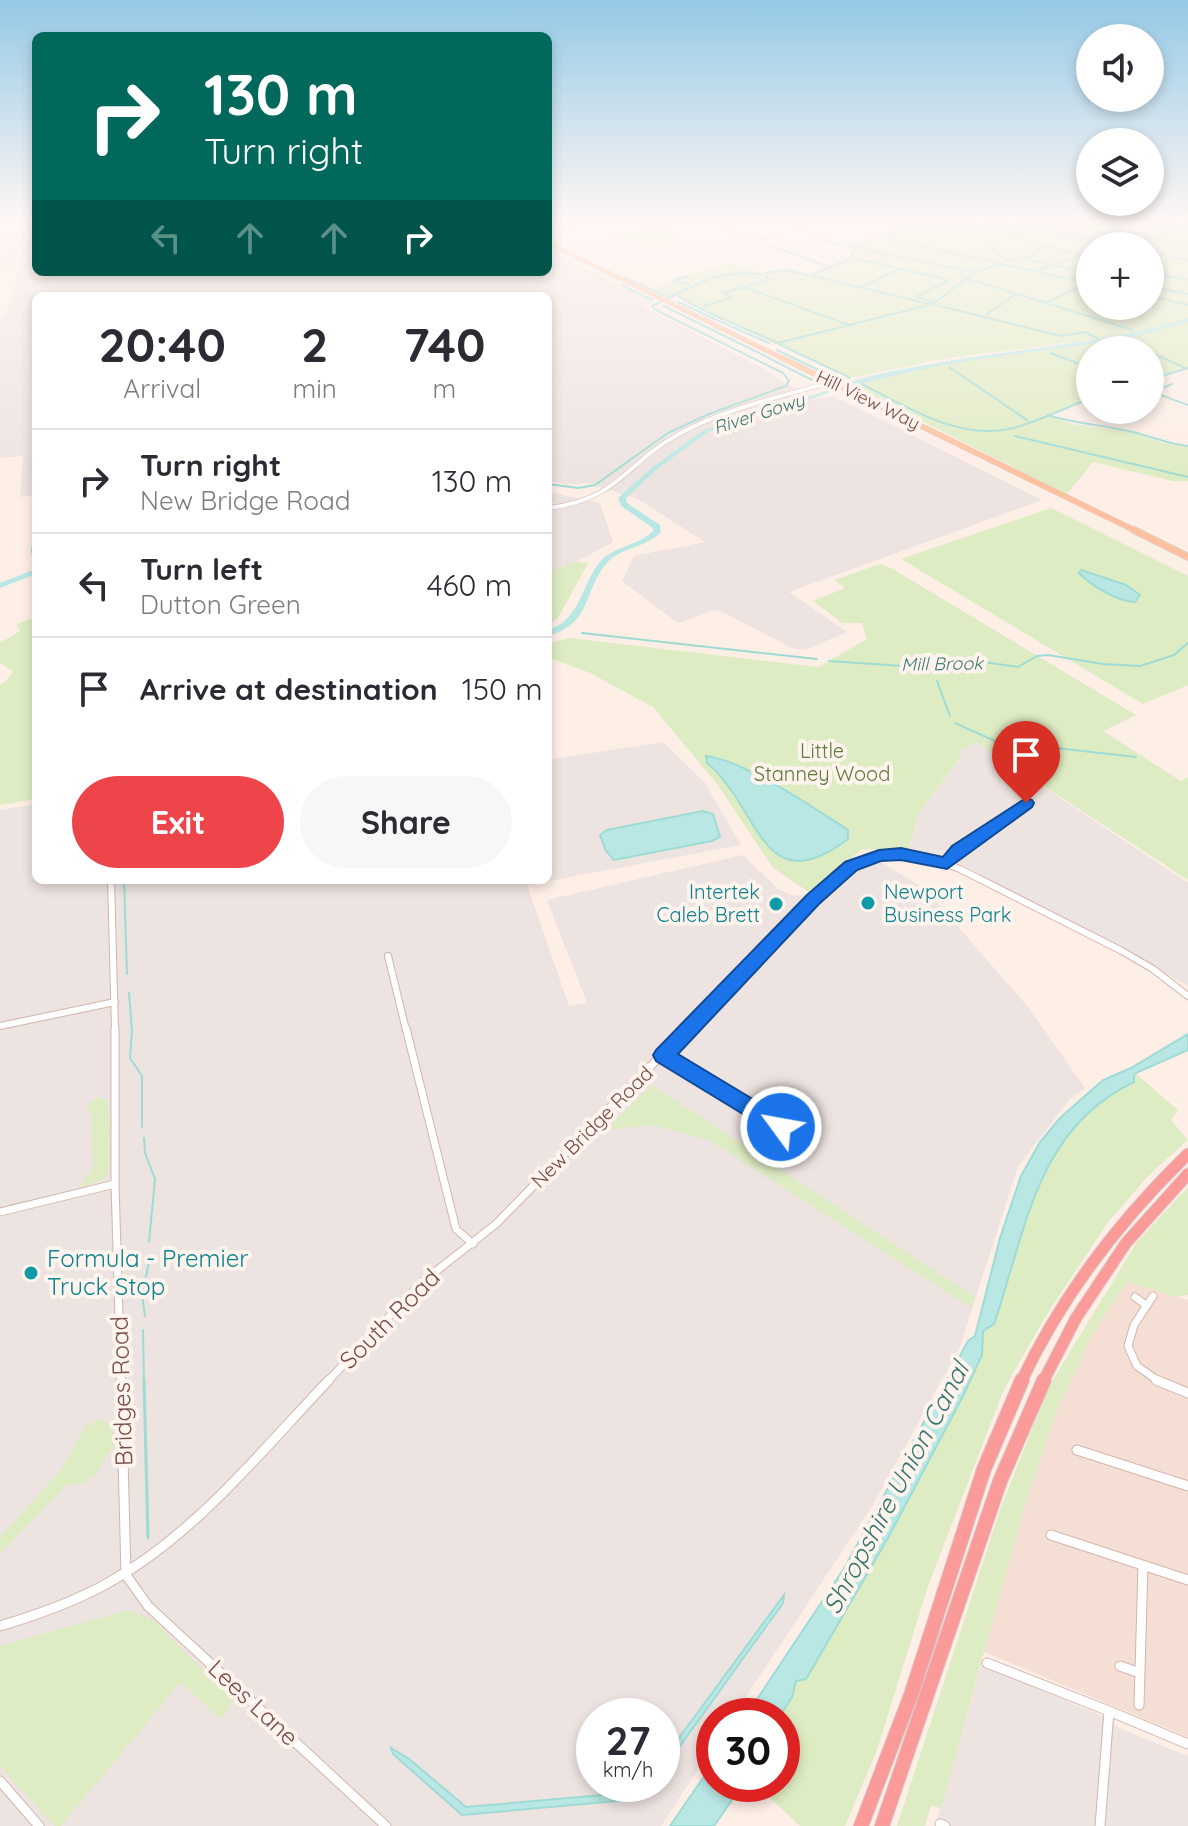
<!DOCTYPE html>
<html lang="en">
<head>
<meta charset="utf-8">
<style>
  body { margin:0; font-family:Quicksand,sans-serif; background:#f7f7f7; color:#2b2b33; height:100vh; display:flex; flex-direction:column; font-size:30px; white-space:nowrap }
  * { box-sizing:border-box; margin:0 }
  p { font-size:26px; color:#7c7c81 }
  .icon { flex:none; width:44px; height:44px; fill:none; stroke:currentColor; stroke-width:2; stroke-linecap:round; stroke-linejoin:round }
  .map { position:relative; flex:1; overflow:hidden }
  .drawer { position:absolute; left:32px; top:292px; width:520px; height:592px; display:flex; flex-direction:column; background:#fff; border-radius:12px; box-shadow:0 4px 12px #0003 }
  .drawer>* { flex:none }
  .banner { position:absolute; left:32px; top:32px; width:520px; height:244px; border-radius:12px; box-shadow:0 4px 12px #0003; background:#00695c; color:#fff; overflow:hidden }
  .controls { position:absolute; left:1076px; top:24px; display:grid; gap:16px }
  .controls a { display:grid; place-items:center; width:88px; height:88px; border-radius:50%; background:#fff; box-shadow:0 4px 12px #0003; font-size:40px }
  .speed { position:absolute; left:576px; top:1698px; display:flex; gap:16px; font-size:40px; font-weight:700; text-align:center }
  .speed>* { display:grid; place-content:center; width:104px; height:104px; border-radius:50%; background:#fff; box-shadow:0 4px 12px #0003; line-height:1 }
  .speed small { font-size:20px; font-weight:400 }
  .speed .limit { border:12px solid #d22; background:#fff; color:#111 }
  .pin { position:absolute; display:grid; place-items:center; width:68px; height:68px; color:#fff; margin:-82px -34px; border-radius:50% 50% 50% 0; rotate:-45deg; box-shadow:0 0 8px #0007 }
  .pin .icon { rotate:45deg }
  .me { position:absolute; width:88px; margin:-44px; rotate:302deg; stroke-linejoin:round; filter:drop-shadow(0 0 6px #0008) }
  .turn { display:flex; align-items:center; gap:28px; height:168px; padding:0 40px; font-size:36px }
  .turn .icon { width:104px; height:104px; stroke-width:2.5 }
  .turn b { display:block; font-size:56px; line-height:68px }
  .lanes { display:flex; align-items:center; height:76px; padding:0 40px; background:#0003; justify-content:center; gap:40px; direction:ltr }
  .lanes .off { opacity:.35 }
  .eta { display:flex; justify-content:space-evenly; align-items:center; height:136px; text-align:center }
  .eta b { font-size:48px; font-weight:700; line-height:56px }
  .cta { display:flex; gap:16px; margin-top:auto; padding:16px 40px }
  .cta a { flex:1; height:92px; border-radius:48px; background:#ed4549; color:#fff; font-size:32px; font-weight:700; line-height:92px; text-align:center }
  .cta a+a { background:#f7f7f7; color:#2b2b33 }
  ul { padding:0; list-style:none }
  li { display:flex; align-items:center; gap:24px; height:104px; padding:0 40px; border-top:2px solid #e1e1e2 }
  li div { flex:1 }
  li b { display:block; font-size:30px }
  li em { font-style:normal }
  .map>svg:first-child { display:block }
  .residential { fill:#f5ded4 }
  .industrial { fill:#ede3e0; fill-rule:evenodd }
  .green { fill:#deecc3; fill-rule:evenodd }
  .water { fill:#b9e8e4; stroke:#9fdbd5; stroke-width:2 }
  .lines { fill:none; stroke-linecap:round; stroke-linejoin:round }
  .stream-far1 { stroke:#9fdbd5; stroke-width:2 }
  .stream { stroke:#9fdbd5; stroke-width:3 }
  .river { fill:#b9e8e4; fill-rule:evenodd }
  .minor-far4-casing { stroke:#d2b5ad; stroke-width:4 }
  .minor-far3-casing { stroke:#d2b5ad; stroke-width:5 }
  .minor-far2-casing { stroke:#d2b5ad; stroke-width:8 }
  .minor-far1-casing { stroke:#d2b5ad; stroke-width:9 }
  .minor-casing { stroke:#d2b5ad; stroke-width:11 }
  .major-far2-casing { stroke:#d9cdcc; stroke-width:5 }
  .major-far1-casing { stroke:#d9cdcc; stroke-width:6 }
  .major-casing { stroke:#d9cdcc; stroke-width:8 }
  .highway-far1-casing { stroke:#d9cdcc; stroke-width:13 }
  .highway-casing { stroke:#d9cdcc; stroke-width:16 }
  .minor-far4 { stroke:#fff; stroke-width:3 }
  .minor-far3 { stroke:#fff; stroke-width:4 }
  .minor-far2 { stroke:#fff; stroke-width:6 }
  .minor-far1 { stroke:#fff; stroke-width:7 }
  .minor { stroke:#fff; stroke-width:9 }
  .major-far2 { stroke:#ffc19c; stroke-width:4 }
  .major-far1 { stroke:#ffc19c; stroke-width:5 }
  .major { stroke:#ffc19c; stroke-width:6 }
  .highway-far1 { stroke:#fa9b9a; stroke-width:11 }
  .highway { stroke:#fa9b9a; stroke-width:14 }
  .route { fill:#1a73e8; stroke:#114b97; stroke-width:2 }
  .culture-dot { fill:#0f9aa8; stroke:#fff4ed; stroke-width:3 }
  .labels { text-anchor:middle; stroke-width:8; stroke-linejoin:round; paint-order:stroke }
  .far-street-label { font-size:18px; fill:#784e49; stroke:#fff4ed }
  .far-water-label { font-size:18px; font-style:italic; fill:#397772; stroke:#fff4ed }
  .park-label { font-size:20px; fill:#5e793d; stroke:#fff4ed }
  .culture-label { font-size:20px; fill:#0d838f; stroke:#fff4ed; text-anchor:end }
  .street-label { font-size:20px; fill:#784e49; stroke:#fff4ed }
  .near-culture-label { font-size:24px; fill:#0d838f; stroke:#fff4ed; text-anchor:start }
  .near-street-label { font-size:24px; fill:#784e49; stroke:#fff4ed }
  .near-water-label { font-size:26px; font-style:italic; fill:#397772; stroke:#fff4ed }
</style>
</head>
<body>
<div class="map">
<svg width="1188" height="1826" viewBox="0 0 1188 1826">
  <rect width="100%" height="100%" fill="#fdeee6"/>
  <path class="residential" d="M1127,1282L1188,1300V1737L984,1652L1026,1500L1059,1405L1094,1331Z"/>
  <path class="industrial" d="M0,221H36V272H548V249L654,303L642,306L774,374L781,381L820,399L833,396L1042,500L789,592L847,632L805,650L792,648L723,612L715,610L678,623L622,581L634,556L705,542L638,499L587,483L564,484L548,480V296H36V495L20,497L23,456L0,458V323L13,301L18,264L1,267Z
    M548,492L600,503L613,542L576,562L548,572Z
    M663,742L704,782L741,845L527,885L569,1006L587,1003L547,900L743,855L778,889L793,896L810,893L824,899L853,870L881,862L926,890L1028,1007L1085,1088L1070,1099L1018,1166L960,1347L873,1505L733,1716H714V1745L661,1826H0V810L36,804V880H548V760ZM594,1716H662V1784H594Z
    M976,742L1188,883V986L961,864L908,851L918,814L962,757L956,754Z
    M981,1665L1098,1714L1121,1729L1188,1756V1826H935Z"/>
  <path class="green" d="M939,221H1009L1071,232L1085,222L1126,228L1122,232L1139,235L1188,221V368L1150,380V350H1090V399L1047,415L1072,424L1134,432L1162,443L1188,446V481H1173L1093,462L1067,494L849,385L938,364L1102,342L1098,339L942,359L850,378L720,319L675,294L669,298L653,290L681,277L726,265L716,260L764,273L780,269L809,275L852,257L851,253L857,249L854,246L874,241L904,227ZM1090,246H1150V306H1090Z
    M650,225L682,233L668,241L664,248L623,239Z
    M1051,508L1188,576V685L1143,704L901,559Z
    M576,562L588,563L558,618L548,624V572Z
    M880,564L891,568L1136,715L1103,731L1181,781L1188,777V880L976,742L957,753L962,756L918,814L908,851L862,849L810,893L773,868L717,784L653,707L590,673L548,657V644L569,638L818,667L867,639L862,623H842L813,601L845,588L834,580Z
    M36,617V799L0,805V685L8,679L13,671L0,663V643L20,631L16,624Z
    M1135,1073L1178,1110L1171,1120L1188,1140L1151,1173L1108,1222L1047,1314L1004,1389L928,1586L877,1750L845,1826H800L755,1784H782L780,1716L792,1697L796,1681L806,1679L888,1538L977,1367L983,1331L994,1324L1022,1231C1032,1217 1030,1199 1038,1184C1062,1141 1087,1104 1134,1083Z
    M652,1085L975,1297L970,1307L709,1140L653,1125L606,1130Z
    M98,1097L107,1100C109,1114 114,1161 108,1172C104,1182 90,1185 80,1187L93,1169L91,1113L87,1110L88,1105Z
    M1188,1187V1295L1177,1297L1127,1282L1094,1331L1059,1405L1026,1500L941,1808L931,1806L925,1826H897L1000,1510L1048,1388L1137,1242Z
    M96,1420H104L114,1426V1444L96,1474L83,1483L67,1485L0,1554V1537L59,1472L86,1426Z
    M128,1610L152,1619L234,1701L220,1719L181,1682L61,1826H55L8,1776L0,1764V1646Z"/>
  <path class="water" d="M1081,570L1126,585L1140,595L1135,602C1116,601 1092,586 1079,573Z
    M706,756C748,762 812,807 848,830V839C761,905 760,806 707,763Z
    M703,811L713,814L720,837L712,841L614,860L606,851L600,835L607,830Z
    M1188,1034V1050L1138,1072L1134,1075V1082C1041,1126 1027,1221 999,1309L994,1324L983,1331L982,1355L963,1396L888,1538L806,1679L796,1681L792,1697L780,1716H746L845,1567L968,1341L975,1336L1000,1238L1021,1176L1040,1142L1060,1118L1103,1080L1131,1068Z
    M784,1595L783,1603L662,1771V1761Z
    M391,1748L408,1758L466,1807L638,1792L646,1784H653L639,1799L462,1815L393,1754Z
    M714,1762V1784H743L714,1826H670Z"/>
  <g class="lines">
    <path class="stream-far1" d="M703,221L829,267
      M978,221L1105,244
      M1009,221L1087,235
      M1081,221L1126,228L1083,239
      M1141,221L1188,229
      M811,224L798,227L833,243L854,247
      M908,225L889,232L899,234L943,228L937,223L939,221
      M944,228L963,230
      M1122,232L1136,235
      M1006,235L1079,255
      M1142,236L1188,244
      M882,237L891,234
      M761,239L784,234
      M889,239L998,263
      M990,245L1005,260L1030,257L1042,248
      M1108,246L1182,221
      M864,249L972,272
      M1150,253L1188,260
      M1082,256L1090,258
      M857,259L949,280L916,297L935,302
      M1024,259L1051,265
      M1057,266L1090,273
      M1037,272L1090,283
      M1150,272L1186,280
      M765,273L787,270L930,304
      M814,274L853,257L851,253L857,249L854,246L879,238
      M624,277L668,297
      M969,279L1133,330
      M674,280L687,276
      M676,281L689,284L688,289
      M622,285L652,300
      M863,286L900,269
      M1150,286L1188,294
      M744,287L849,325
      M676,295L705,311
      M1150,296L1188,305
      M667,299C705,280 718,271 762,274
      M678,302L700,312
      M1047,302L1086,284
      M936,305L1061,336L1085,332L1097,338
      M664,306L759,353
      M704,306L732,298L723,293L769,280L766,276
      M707,312L778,343L933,304L974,273L999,264L1036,271L1090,252
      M701,313L769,343
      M987,314L1016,294
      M1124,341L1145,350
      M779,344L850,378
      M777,350L841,381
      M1150,352L1185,368
      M1051,353L1090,368
      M761,354L812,380
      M949,367L1027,420
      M1150,380L1188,368
      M858,382C903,405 956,440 1009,429C1037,423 1063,408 1090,399
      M1150,391L1188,405
      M1155,391L1172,384
      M1047,415C1076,424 1105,425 1133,432C1153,437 1168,444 1188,446
      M1015,436L1188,477
      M548,484L578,488L595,485L668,433L709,414L786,386L789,381L783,373L654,309L652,306L660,302
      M36,529L32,550L36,571
      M582,633L817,659
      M829,661L932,668L977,661L1018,667L1037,656L1048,655L1103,664L1140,666L1174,655L1188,643
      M937,681L950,716
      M955,723L995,741L1136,757
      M124,880L127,974
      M129,993L132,1031L130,1058L142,1076V1127
      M144,1138L145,1153L155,1179L149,1242
      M145,1316L142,1295L149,1262
      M143,1330L144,1382"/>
    <path class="stream" d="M144,1380L148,1538"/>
    <path class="river" d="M1188,318V322C1128,342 1064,347 1001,356C948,363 897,374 845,388L842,386C867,374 899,370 926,365C1014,348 1102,345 1188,318Z
      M835,388L840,389L708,432L657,469L626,498L627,503L660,525L661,532C646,548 620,547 606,564C582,593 593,623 548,636V630C580,620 581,586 599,563C613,546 638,546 653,531V528L621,506L618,498L653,467L704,430Z
      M36,569V574L0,588V583Z"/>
    <defs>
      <path id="minor-far4" d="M664,221L685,227
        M696,221L712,225
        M601,224L637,230
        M548,227L572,230L606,221
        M565,252L613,241L659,221"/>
      <path id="minor-far3" d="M713,418L736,431
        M548,508C620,499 624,464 679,434C726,408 780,397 831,382"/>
      <path id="minor-far2" d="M947,864L957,852L1026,803
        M111,880L115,1030
        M388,956L406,1030
        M0,1026L115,1002
        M686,1030L813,900L851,866L863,860L901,854L927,857L960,869L1122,951L1153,969L1188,996"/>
      <path id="minor-far1" d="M115,1028V1184L121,1382
        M406,1028L456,1229L473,1244
        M664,1055L781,1127
        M0,1212L115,1184
        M1153,1296L1134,1325L1128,1346L1137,1366L1160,1382
        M1135,1297L1147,1306
        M327,1382L421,1283L496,1224L688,1028"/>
      <path id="minor" d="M121,1380L126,1575
        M1156,1380L1188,1393
        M1077,1450L1188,1486
        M1051,1535L1188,1580
        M126,1575L148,1606L386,1826
        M0,1626C37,1615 74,1602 108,1583C196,1534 261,1451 329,1380
        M987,1663L1109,1711
        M1120,1666L1140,1673
        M1139,1705L1143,1566
        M0,1781L39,1826
        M940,1824L945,1826
        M1100,1826L1109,1711L1188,1744"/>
      <path id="major-far2" d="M548,243L784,359"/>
      <path id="major-far1" d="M780,357L1138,532"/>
      <path id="major" d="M1134,530L1188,557"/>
      <path id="highway-far1" d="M1021,1382C1062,1295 1120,1220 1188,1154
        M1043,1382L1076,1318L1126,1243L1188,1174"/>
      <path id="highway" d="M861,1826L911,1695L984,1469L1022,1380
        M882,1826L1000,1481L1044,1380"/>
    </defs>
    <use href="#minor-far4" class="minor-far4-casing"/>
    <use href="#minor-far3" class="minor-far3-casing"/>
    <use href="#minor-far2" class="minor-far2-casing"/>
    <use href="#minor-far1" class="minor-far1-casing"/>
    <use href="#minor" class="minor-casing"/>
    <use href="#major-far2" class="major-far2-casing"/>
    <use href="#major-far1" class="major-far1-casing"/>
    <use href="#major" class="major-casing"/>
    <use href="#highway-far1" class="highway-far1-casing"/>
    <use href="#highway" class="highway-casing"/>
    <use href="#minor-far4" class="minor-far4"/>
    <use href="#minor-far3" class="minor-far3"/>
    <use href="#minor-far2" class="minor-far2"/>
    <use href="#minor-far1" class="minor-far1"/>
    <use href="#minor" class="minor"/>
    <use href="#major-far2" class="major-far2"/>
    <use href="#major-far1" class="major-far1"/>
    <use href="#major" class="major"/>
    <use href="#highway-far1" class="highway-far1"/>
    <use href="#highway" class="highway"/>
  </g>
  <linearGradient id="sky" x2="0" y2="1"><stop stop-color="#95c9e6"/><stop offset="0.46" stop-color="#fef7f4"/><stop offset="1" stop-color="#fef7f4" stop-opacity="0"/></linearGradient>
  <rect width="1188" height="477" fill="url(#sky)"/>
  <path class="route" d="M1026,798L1032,800L1034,803L1032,807L947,869L901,860L881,861L857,870L819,904L678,1054L789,1121L792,1127L789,1133L781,1136L774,1133L656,1061L653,1055L656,1050L807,895L845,862L879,850L901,848L943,857L952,846Z"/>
  <g class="culture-dot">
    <circle cx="868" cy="903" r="8"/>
    <circle cx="776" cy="904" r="8"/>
    <circle cx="31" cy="1273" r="8"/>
  </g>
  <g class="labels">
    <g class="far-street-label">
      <text transform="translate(868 400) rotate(26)" y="6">Hill View Way</text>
    </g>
    <g class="far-water-label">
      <text transform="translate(759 414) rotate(-18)" y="6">River Gowy</text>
      <text transform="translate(942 664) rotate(-1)" y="6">Mill Brook</text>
    </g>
    <g class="park-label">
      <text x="822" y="758">Little<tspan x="822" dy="23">Stanney Wood</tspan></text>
    </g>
    <g class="culture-label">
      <text x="760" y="899">Intertek<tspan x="760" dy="23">Caleb Brett</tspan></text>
      <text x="884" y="899" text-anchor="start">Newport<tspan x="884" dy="23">Business Park</tspan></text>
    </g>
    <g class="street-label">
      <text transform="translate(592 1127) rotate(-45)" y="7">New Bridge Road</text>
    </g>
    <g class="near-culture-label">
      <text x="47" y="1267">Formula - Premier<tspan x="47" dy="28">Truck Stop</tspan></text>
    </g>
    <g class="near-street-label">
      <text transform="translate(390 1319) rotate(-45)" y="8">South Road</text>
      <text transform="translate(122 1391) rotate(-92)" y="8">Bridges Road</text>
      <text transform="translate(253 1703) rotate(43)" y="8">Lees Lane</text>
    </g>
    <g class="near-water-label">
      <text transform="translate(896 1488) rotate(-62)" y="9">Shropshire Union Canal</text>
    </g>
  </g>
</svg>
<div class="controls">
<a><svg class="icon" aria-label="sound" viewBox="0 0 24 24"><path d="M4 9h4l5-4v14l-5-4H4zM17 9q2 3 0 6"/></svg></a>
<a><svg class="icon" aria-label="layers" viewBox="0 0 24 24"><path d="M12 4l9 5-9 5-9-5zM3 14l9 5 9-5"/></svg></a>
<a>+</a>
<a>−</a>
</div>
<div class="speed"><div>27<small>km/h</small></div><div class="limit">30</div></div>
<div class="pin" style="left:1026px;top:803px;background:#d93025"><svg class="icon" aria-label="arrive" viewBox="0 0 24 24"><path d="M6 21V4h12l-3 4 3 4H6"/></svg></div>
<svg class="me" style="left:781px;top:1127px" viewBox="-20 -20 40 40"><circle r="17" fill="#1a73e8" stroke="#fff" stroke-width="3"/><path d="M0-11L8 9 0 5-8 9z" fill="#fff"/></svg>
<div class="banner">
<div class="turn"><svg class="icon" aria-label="right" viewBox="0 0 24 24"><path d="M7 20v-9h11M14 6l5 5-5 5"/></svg><div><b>130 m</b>Turn right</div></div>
<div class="lanes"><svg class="icon off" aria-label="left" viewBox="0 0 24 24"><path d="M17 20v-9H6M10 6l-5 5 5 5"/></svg><svg class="icon off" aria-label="ahead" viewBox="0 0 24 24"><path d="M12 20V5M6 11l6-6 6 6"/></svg><svg class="icon off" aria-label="ahead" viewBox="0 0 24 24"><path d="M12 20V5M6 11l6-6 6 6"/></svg><svg class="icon" aria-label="right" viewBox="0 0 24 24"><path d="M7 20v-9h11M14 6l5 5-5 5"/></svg></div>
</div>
<section class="drawer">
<div class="eta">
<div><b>20:40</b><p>Arrival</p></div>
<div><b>2</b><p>min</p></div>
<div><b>740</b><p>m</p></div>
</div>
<ul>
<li><svg class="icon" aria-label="right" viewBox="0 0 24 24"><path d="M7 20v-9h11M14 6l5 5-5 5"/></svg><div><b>Turn right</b><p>New Bridge Road</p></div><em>130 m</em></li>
<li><svg class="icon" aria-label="left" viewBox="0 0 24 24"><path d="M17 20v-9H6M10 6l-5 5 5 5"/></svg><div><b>Turn left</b><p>Dutton Green</p></div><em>460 m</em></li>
<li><svg class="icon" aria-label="arrive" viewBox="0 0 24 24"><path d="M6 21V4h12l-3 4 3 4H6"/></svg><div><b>Arrive at destination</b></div><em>150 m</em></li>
</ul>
<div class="cta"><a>Exit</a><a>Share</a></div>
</section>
</div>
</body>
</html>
